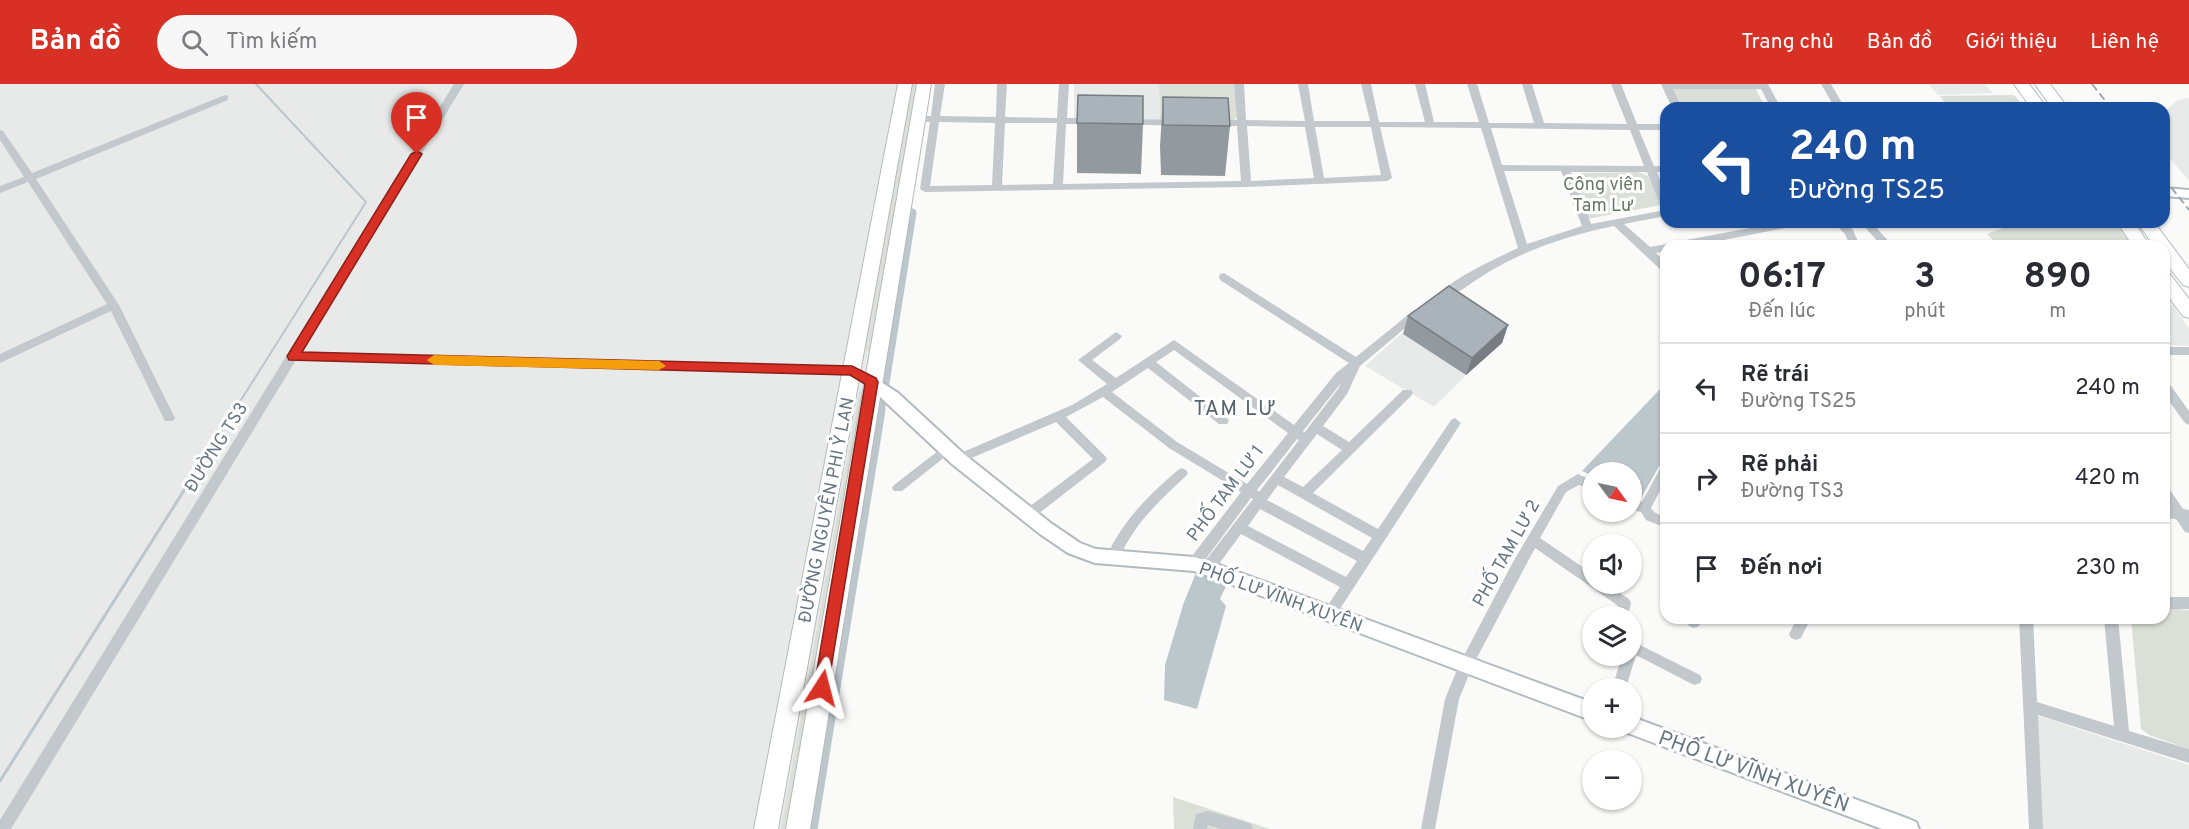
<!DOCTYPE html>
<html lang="vi">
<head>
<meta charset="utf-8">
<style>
  body { margin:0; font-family:Overpass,sans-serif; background:#f7f7f7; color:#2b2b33; height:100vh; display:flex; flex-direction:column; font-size:22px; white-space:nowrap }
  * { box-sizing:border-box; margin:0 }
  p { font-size:20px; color:#7c7c81 }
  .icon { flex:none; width:33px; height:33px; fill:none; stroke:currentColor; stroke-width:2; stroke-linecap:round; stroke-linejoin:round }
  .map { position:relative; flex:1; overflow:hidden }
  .panel { position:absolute; left:1660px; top:156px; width:510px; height:384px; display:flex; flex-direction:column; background:#fff; border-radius:18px; box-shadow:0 2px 4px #0004 }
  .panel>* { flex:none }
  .top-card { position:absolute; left:1660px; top:18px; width:510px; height:126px; border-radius:18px; box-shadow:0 2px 4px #0004; background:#1a4fa0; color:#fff; overflow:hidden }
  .needle { width:39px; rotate:123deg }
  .buttons { position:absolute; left:1582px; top:378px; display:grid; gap:12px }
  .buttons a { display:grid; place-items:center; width:60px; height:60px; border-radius:50%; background:#fff; box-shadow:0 2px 4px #0004; font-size:30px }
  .pin { position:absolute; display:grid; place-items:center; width:51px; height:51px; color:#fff; margin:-62px -26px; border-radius:50% 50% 50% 0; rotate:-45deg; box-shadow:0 0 6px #0007 }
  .pin .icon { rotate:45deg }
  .me { position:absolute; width:66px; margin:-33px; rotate:9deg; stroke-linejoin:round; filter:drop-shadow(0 0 4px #0008) }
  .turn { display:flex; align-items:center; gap:21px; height:126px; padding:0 30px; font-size:27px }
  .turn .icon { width:78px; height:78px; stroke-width:2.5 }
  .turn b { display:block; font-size:42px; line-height:51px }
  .eta { display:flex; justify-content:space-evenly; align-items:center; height:102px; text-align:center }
  .eta b { font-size:36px; font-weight:700; line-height:42px }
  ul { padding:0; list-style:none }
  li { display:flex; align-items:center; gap:18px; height:90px; padding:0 30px; border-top:2px solid #e1e1e2 }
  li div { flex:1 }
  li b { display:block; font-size:22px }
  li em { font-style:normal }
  header { display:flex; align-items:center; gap:36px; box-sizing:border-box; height:84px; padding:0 30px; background:#d93025; color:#fff }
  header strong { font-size:28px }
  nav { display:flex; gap:33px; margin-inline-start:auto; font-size:21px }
  .search { width:420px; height:54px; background:#f7f7f7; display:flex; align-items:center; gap:15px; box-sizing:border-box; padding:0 21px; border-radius:33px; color:#7c7c81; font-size:22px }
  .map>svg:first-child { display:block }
  .built { fill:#e8e9e9 }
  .green { fill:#dadfd7 }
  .water { fill:#bbc7cb }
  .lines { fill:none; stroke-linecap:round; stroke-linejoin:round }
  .stream-far1 { stroke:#bbc7cb; stroke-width:2 }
  .stream { stroke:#bbc7cb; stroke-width:3 }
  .canal-far1 { stroke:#bbc7cb; stroke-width:9 }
  .canal { stroke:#bbc7cb; stroke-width:11 }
  .secondary-casing { stroke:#b3babf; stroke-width:4 }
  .primary-casing { stroke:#b5babe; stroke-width:2 }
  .street { fill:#c3c8cc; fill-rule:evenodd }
  .secondary { fill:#fff; fill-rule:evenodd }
  .primary { fill:#fff; fill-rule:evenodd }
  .rail { stroke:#a2aab0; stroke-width:2; stroke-dasharray:8 4; stroke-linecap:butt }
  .wall { fill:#929a9f }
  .shaded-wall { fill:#777d82 }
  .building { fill:#aab3b9; stroke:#777d82; stroke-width:1.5 }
  .route { fill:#d93025; stroke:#8d1f18; stroke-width:1.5 }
  .slow { fill:#f59e0b }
  .labels { text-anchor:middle; stroke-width:6; stroke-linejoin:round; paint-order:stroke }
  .park-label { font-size:18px; fill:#687a64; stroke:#fff }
  .street-label { font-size:18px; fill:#657683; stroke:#fff }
  .quarter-label { font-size:21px; letter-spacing:1.5px; fill:#57646e; stroke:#fff }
  .near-street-label { font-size:21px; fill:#657683; stroke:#fff }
</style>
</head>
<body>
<header>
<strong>Bản đồ</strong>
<div class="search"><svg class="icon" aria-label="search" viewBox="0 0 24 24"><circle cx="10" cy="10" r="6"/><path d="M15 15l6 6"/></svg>Tìm kiếm</div>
<nav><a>Trang chủ</a><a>Bản đồ</a><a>Giới thiệu</a><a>Liên hệ</a></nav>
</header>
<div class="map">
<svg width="2189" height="745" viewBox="0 0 2189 745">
  <rect width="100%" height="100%" fill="#fafaf8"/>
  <path class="built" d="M0,0H929L810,745H0Z
    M1074,0H1159L1160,36L1074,35Z
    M1928,0H1985L1993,9L1938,11Z
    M2189,14V97L2164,67L2165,27L2178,16Z
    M2165,221H2173L2189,245V262L2165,261Z
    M1402,249L1466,291L1434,323L1365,282Z
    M2033,630L2189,681V745H2043Z"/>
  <path class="green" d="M912,0H918L872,266L867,268L865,265Z
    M1159,0H1234L1237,33L1234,37L1160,36Z
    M1672,4H1755L1766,24H1682Z
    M2014,11L2025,24H1949L1940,12Z
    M1638,88L1648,92L1661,121L1587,135L1574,95L1581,89Z
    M2020,138H2115L2131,159L2115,162H1999L1987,150Z
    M862,307L866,308L790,745H781L859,309Z
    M2165,524L2189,526V665L2149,651L2141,645L2131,534H2164Z
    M1173,713L1270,745H1174Z"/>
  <path class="water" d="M1663,302H1666V370L1640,416L1632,418V388H1593V392L1582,387Z
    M1199,482L1229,496L1220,515L1226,522L1197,625L1164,616L1165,581L1184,518Z"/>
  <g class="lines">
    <path class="stream-far1" d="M234,327L366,118L256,0"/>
    <path class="stream" d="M0,697L235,326"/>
    <path class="canal-far1" d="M885,299L912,129
      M880,327L882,314"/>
    <path class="canal" d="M812,745L880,326"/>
    <defs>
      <path id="secondary" d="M2164,104L2189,106V114L2164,112Z
        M872,292L898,309L964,370L1052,440L1080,459L1096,465L1194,473L1208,477L1593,619V637L1206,491L1194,487L1095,479L1068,469L1040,450L952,380L864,298L866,294Z
        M1632,633L1909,735L1916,738L1919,745H1882L1625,648L1623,644H1632Z"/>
      <path id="primary" d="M898,0H912L778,745H754Z
        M917,0H931L810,745H786Z
        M2014,0H2029L2047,24H2031Z
        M2035,0H2050L2068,24H2052Z
        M2117,138H2134L2150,162H2133Z
        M2137,138H2154L2189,185V203L2183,201L2164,177V162H2154Z
        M2164,188L2170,190L2189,215V234L2183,232L2164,207Z"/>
    </defs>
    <use href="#secondary" class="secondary-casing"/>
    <use href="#primary" class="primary-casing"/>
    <path class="street" d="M454,0H464L301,268L852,282L856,283L858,286L856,289L296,276L11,745H0V736Z
      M935,0H945L940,32L996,33L997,0H1007L1005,33L1057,34L1059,0H1069L1067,34H1091L1096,37L1091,40H1066L1063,100L1241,97L1237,42H1213L1208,39L1213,36H1237L1234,0H1244L1246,36L1305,37L1298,0H1308L1314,37H1370L1361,0H1371L1379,38H1425L1415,0H1425L1434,38H1479L1467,0H1477L1489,39H1534L1522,0H1532L1544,39L1627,40L1611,0H1621L1637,40H1666V46H1639L1654,82H1666V88H1657L1666,112V132L1624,140L1650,163L1666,160L1670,162L1675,158L1783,138H1806L1801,141L1693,162H1666V167L1656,169L1666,179V188L1662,187L1614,142C1571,151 1530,164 1492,186C1476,195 1455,212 1440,218L1435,214C1450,195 1495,175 1518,164L1481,44L1380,43L1392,94L1387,97L1246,103L925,108L920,105L930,38H918L913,35L918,32H931ZM939,38L995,39L992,101L930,102ZM1005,39H1057L1053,100L1002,101ZM1247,42L1305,43L1314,94L1251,97ZM1315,43H1371L1381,91L1324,94ZM1491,44L1630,46L1644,82L1502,81ZM1504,87H1561L1582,142L1527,160ZM1571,88H1647L1661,123L1665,126L1591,140Z
      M1661,0H1768L1781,24H1771L1761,5H1673L1682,24H1672Z
      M1821,0H1831L1845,24H1835Z
      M225,11L228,12V16L36,95L119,221L175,334L173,337H165L111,227L0,279V270L107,220L28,98L0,109V102L24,93L0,56V46L3,47L32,89Z
      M1126,35L1178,36L1183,39L1178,42L1123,40V36Z
      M1833,138H1844L1853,146L1860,162H1850L1845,150Z
      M1860,138H1871L1893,162H1882Z
      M1224,189L1356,273L1414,226L1418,225L1423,229L1360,282L1347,310L1323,342L1349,358L1403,306H1411L1413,309L1411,312L1313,409L1378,445L1451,336L1455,334L1461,339L1334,534L1329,536L1324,534L1322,530L1340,503L1241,450L1213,488L1208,489L1203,488L1202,484L1203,480L1253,415L1251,414L1199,484L1194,485L1189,484L1188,480L1189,476L1241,408L1169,364L1103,313L1066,333L1105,372L1107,375L1105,378L1033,434H1025L1023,430L1025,426L1093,375L1056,338L962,378H954L952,375L954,372L1072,321L1107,300L1078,276L1116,248L1122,252L1120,255L1092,276L1116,294L1174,256L1294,341L1336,289L1349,279L1220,196L1219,193L1220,190ZM1174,266L1288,349L1247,400L1177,358L1112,308L1148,284L1219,340H1227L1229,337L1227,334L1156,278ZM1341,299L1338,305L1304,349L1303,347ZM1317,350L1342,366L1303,403L1284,393ZM1297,355L1299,356L1259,408L1257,406ZM1278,401L1372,454L1363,467L1267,416ZM1260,425L1357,477L1346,493L1248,442Z
      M2164,263H2189V271H2164Z
      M2164,297L2168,298L2189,327V341L2185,339L2164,310Z
      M947,360L951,362L953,365L951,368L902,407H894L892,404L894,401Z
      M1666,379V395L1651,424L1654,428L1666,434V444L1646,436L1641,428L1632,426V416L1642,418L1662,381Z
      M1182,384L1186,386L1188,389L1186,392C1155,421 1135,439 1117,478L1112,479L1107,478L1106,474C1122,437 1148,412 1178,386Z
      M1578,390L1593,397V407L1579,401L1566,408L1540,454L1593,490V500H1606L1629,515L1631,519L1628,532H1615L1617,521L1535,464L1472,583L1459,615L1435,745H1421L1445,615L1459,581L1513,478L1558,402Z
      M2164,401L2168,403L2183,425L2189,426V449L2185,448L2176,435L2164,434V424H2169L2164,417Z
      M2164,513H2189V525H2164Z
      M1689,534H1703L1699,542L1694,544L1689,542L1687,538Z
      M1797,534H1811L1801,554L1796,556L1791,554L1789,550Z
      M2019,534H2033L2037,618L2114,642L2104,534H2118L2129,647L2189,665V679L2038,631L2043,745H2029Z
      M1632,557L1700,591L1702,595L1700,599L1695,601L1690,599L1636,571L1626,604H1612L1622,572H1632Z
      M1208,727L1246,738L1251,740L1253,745H1221L1208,741L1207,745H1193L1196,730Z"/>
    <use href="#secondary" class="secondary"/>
    <use href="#primary" class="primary"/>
    <path class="rail" d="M2092,0L2111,24
      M2164,94L2189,126"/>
  </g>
  <path class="wall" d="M1163,13L1230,42L1225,92L1161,91L1160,62Z
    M1077,39L1143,40L1141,90L1077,89Z
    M1408,232L1508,241L1502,259L1466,291L1403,250Z"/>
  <path class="shaded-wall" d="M1508,241L1502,259L1466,291L1472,274Z"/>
  <path class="building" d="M1078,11L1143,12V40L1077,39Z
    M1163,13L1228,14L1230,42L1163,41Z
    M1449,202L1508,241L1472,274L1408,232Z"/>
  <path class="route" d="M417,67L422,70L302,268L852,282L876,294L878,298L827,609L822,611L816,609L814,604L865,300L850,291L289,276L287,272L289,269L411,70Z"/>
  <path class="slow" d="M434,271L659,277L666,282L659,286L434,281L427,276Z"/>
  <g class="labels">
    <g class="park-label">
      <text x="1603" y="106">Công viên<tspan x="1603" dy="21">Tam Lư</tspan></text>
    </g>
    <g class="street-label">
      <text transform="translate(216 363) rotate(-58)" y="6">ĐƯỜNG TS3</text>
      <text transform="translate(1225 409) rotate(-53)" y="6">PHỐ TAM LƯ 1</text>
      <text transform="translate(826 426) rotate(-79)" y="6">ĐƯỜNG NGUYÊN PHI Ỷ LAN</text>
      <text transform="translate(1506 469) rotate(-61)" y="6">PHỐ TAM LƯ 2</text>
      <text transform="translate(1281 513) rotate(20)" y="6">PHỐ LƯ VĨNH XUYÊN</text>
    </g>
    <g class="quarter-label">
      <text x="1235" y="331">TAM LƯ</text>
    </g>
    <g class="near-street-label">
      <text transform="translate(1754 687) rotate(20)" y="7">PHỐ LƯ VĨNH XUYÊN</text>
    </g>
  </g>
</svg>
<div class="buttons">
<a><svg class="needle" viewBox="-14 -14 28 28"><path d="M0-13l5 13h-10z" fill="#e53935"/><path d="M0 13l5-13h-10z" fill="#7c7c81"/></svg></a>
<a><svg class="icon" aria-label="sound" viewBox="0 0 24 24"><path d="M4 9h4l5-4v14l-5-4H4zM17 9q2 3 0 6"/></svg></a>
<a><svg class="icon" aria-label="layers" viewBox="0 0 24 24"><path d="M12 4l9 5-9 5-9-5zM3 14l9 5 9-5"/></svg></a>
<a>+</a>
<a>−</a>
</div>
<div class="pin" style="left:417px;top:70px;background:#d93025"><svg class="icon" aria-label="arrive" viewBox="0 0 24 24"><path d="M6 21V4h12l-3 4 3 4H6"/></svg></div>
<svg class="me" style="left:822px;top:604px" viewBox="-20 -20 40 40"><path d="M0-17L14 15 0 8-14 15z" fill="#d93025" stroke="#fff" stroke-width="4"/></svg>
<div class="top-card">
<div class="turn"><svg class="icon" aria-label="left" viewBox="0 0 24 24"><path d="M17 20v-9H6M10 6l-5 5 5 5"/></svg><div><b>240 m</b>Đường TS25</div></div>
</div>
<section class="panel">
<div class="eta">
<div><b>06:17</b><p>Đến lúc</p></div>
<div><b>3</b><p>phút</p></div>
<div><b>890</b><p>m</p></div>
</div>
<ul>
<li><svg class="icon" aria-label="left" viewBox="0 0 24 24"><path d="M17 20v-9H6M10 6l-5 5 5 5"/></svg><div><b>Rẽ trái</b><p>Đường TS25</p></div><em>240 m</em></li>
<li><svg class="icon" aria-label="right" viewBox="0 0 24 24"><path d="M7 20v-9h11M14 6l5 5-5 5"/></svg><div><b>Rẽ phải</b><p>Đường TS3</p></div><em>420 m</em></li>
<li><svg class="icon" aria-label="arrive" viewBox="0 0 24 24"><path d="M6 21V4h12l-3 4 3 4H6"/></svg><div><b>Đến nơi</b></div><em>230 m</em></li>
</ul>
</section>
</div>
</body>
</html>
